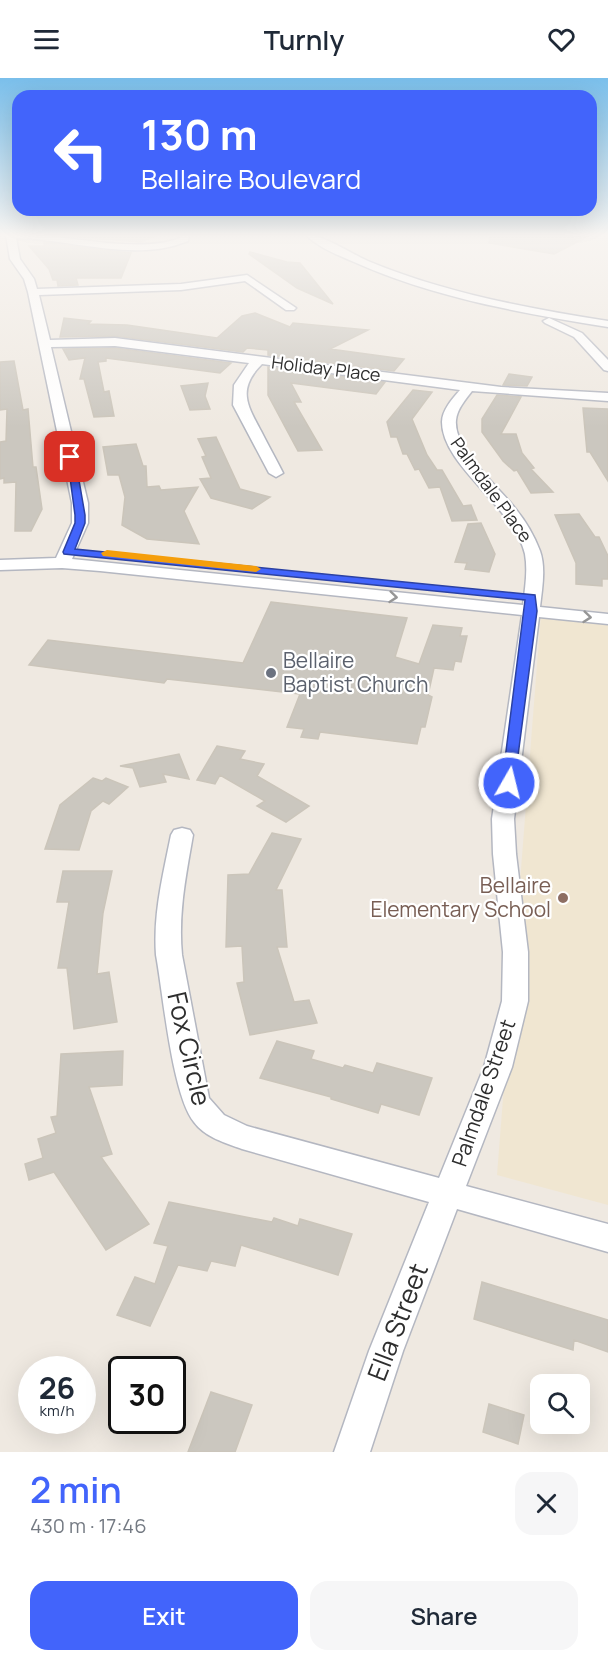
<!DOCTYPE html>
<html lang="en">
<head>
<meta charset="utf-8">
<style>
  body { margin:0; font-family:Manrope,sans-serif; background:#f6f6f7; color:#1f2937; height:100vh; display:flex; flex-direction:column; font-size:22px; white-space:nowrap }
  * { box-sizing:border-box; margin:0 }
  p { font-size:20px; color:#747a83 }
  .icon { flex:none; width:33px; height:33px; fill:none; stroke:currentColor; stroke-width:2; stroke-linecap:round; stroke-linejoin:round }
  .map { position:relative; height:1374px; overflow:hidden }
  .panel { display:flex; flex-direction:column; background:#fff; flex:1 }
  .panel>* { flex:none }
  .banner { position:absolute; left:12px; top:12px; width:585px; height:126px; border-radius:18px; box-shadow:0 6px 24px #0002; background:#4264fb; color:#fff; overflow:hidden }
  .tools { position:absolute; left:530px; top:1296px; display:grid; gap:12px }
  .tools a { display:grid; place-items:center; width:60px; height:60px; border-radius:12px; background:#fff; box-shadow:0 6px 24px #0002; font-size:30px }
  .speed { position:absolute; left:18px; top:1278px; display:flex; gap:12px; font-size:30px; font-weight:700; text-align:center }
  .speed>* { display:grid; place-content:center; width:78px; height:78px; border-radius:50%; background:#fff; box-shadow:0 6px 24px #0002; line-height:1 }
  .speed small { font-size:15px; font-weight:400 }
  .speed .limit { border:3px solid #111; border-radius:9px; background:#fff; color:#111 }
  .pin { position:absolute; display:grid; place-items:center; width:51px; height:51px; color:#fff; margin:-26px; border-radius:12px; box-shadow:0 3px 9px #0006 }
  .me { position:absolute; width:66px; margin:-33px; rotate:8deg; stroke-linejoin:round; filter:drop-shadow(0 0 4px #0008) }
  .turn { display:flex; align-items:center; gap:21px; height:126px; padding:0 30px; font-size:27px }
  .turn .icon { width:78px; height:78px; stroke-width:2.5 }
  .turn b { display:block; font-size:42px; line-height:51px }
  .round { display:grid; place-items:center; flex:none; width:63px; height:63px; border-radius:18px; background:#f6f6f7 }
  .headline { display:flex; align-items:center; justify-content:space-between; height:102px; padding:0 30px }
  h1 { font-size:36px; font-weight:600; line-height:45px; color:#4264fb }
  .cta { display:flex; gap:12px; margin-top:auto; padding:12px 30px }
  .cta a { flex:1; height:69px; border-radius:18px; background:#4264fb; color:#fff; font-size:24px; font-weight:600; line-height:69px; text-align:center }
  .cta a+a { background:#f6f6f7; color:#1f2937 }
  header { display:flex; justify-content:space-between; align-items:center; height:78px; padding:0 30px; background:#fff; font-size:27px; font-weight:600 }
  .map>svg:first-child { display:block }
  .education { fill:#f0e6d1 }
  .building { fill:#cbc7bf; stroke:#cbc5ba; stroke-width:1.5 }
  .lines { fill:none; stroke-linecap:round; stroke-linejoin:round }
  .minor-casing { stroke:#b4b7c1; stroke-width:3 }
  .minor { fill:#fff; fill-rule:evenodd }
  .oneway { stroke:#969696 }
  .route { fill:#4264fb; stroke:#2b41a3; stroke-width:1.5 }
  .slow { fill:#f59e0b }
  .worship-dot { fill:#6b7280; stroke:#fff; stroke-width:2 }
  .education-dot { fill:#8d6e63; stroke:#fff; stroke-width:2 }
  .labels { text-anchor:middle; stroke-width:4.5; stroke-linejoin:round; paint-order:stroke }
  .far-street-label { font-size:18px; fill:#2e2e2e; stroke:#fff }
  .worship-label { font-size:21px; fill:#5b616d; stroke:#fff; text-anchor:start }
  .education-label { font-size:21px; fill:#785e54; stroke:#fff; text-anchor:end }
  .street-label { font-size:21px; fill:#2e2e2e; stroke:#fff }
  .near-street-label { font-size:26px; fill:#2e2e2e; stroke:#fff }
</style>
</head>
<body>
<header><svg class="icon" aria-label="menu" viewBox="0 0 24 24"><path d="M4 6h16M4 12h16M4 18h16"/></svg>Turnly<svg class="icon" aria-label="heart" viewBox="0 0 24 24"><path d="M12 20l-8-8c-3-5 5-10 8-4 3-6 11-1 8 4z"/></svg></header>
<div class="map">
<svg width="608" height="1374" viewBox="0 0 608 1374">
  <rect width="100%" height="100%" fill="#efe9e1"/>
  <path class="education" d="M541,536L608,543V1127L497,1097Z"/>
  <path class="building" d="M54,157H157L141,164Z
    M490,157H591L554,176L489,165Z
    M44,164L103,172L131,175L121,200H76L78,207L58,208L57,202H53L49,191L29,168H44Z
    M250,174L287,184L300,185L333,226L297,210L249,176Z
    M255,235L290,249L293,245L368,252L330,271L404,281L394,293L268,277V272L247,270L243,274L115,258L60,259L64,240L91,243L88,246L127,247L217,260L242,238Z
    M115,270L231,285L220,295L106,280V283L98,284L104,314L109,313L114,338L94,339L84,301H80L85,280L69,282L63,271Z
    M14,283L23,332L28,331L33,389H36L42,431L31,453H15L16,404L4,405V400L0,401V364L6,363L7,331L0,332V284Z
    M268,289L385,304L376,316L291,305L301,324H294L322,372L298,373L268,317Z
    M509,296L532,299L527,308L503,307Z
    M208,305L205,318L210,331L190,332L181,308Z
    M413,312L432,314L412,341L427,377L437,392H442L463,428L471,427L477,442L452,443L440,409L429,410L419,391L415,392L407,376H403L397,359H391L387,344Z
    M497,317L521,319L501,356H516L522,375L534,390L531,391L553,414L531,415L517,392L514,393L503,383L482,354V341Z
    M583,330L608,331V403L590,374H587Z
    M216,359L240,411L270,419L252,431L211,420L200,401L211,400L202,379L206,378L198,361Z
    M136,366L143,388H146L147,409L159,408L161,412L198,409L184,433L199,466L147,461L122,447L125,419L119,397H108L103,369Z
    M579,436L595,459H599L608,478V501H602V508L576,506V485L555,437Z
    M481,445L495,476L489,494L465,491L467,485L455,484L468,446Z
    M271,524L407,540L395,579L419,586L433,547L462,550L460,558H467L461,584L455,583L453,592L434,590L428,617L432,619L425,649H421L417,666L320,654L318,661L301,659L304,651L287,649L300,616L167,601L164,605L29,587L48,562L243,585Z
    M217,668L245,673L240,681L264,686L257,698L309,728L286,744L257,728L265,723L220,697L215,706L197,702Z
    M179,676L189,701L163,696L166,704L140,709L133,690L120,688Z
    M93,700L102,703L106,700L128,709L109,726L103,723L91,733L79,772L45,771L60,727Z
    M272,755L301,761L276,812H282L287,869H277L294,924L309,922L317,945L250,957L237,905L244,904L242,868L226,869L228,797L249,796Z
    M63,793H112L103,835L97,896L109,894L117,944L74,951L67,890H58L69,824H57Z
    M277,963L314,973L311,981L343,990L345,987L373,995L377,985L432,1000L419,1037L381,1026L378,1035L331,1021V1019L260,1000Z
    M123,973L122,1007L89,1009L112,1076L101,1079L149,1146L106,1172L54,1094L29,1102L25,1086L43,1080L38,1061L56,1055L51,1039L57,1038L61,976Z
    M169,1124L272,1144L274,1140L298,1148L300,1141L352,1156L338,1197L241,1167L235,1188L211,1183L207,1193L178,1187L150,1248L117,1237L135,1199L155,1206L168,1168L154,1165Z
    M482,1204L608,1242V1274L574,1262L573,1272L474,1241Z
    M211,1314L252,1327L235,1374H188Z
    M489,1326L524,1337L518,1366L483,1354Z"/>
  <g class="lines">
    <defs>
      <path id="minor" d="M6,157C58,153 134,178 180,160L179,157H189L188,163C135,185 72,161 16,160L20,181L34,201L37,211L181,206L247,197L296,230L294,232H286L245,203L181,212L39,217L50,262L115,260L501,309L608,315V323L472,313C466,321 457,331 456,342C453,371 497,407 514,429C525,442 534,457 540,473C546,490 542,511 540,529L608,536V546L539,539L514,741L516,776L528,874V923L512,989L466,1108L608,1146V1174L457,1131L403,1273L370,1374H334L369,1273L429,1124L242,1071C225,1065 205,1059 194,1044C172,1017 163,915 156,877C153,836 163,797 171,757L174,752L182,750L190,752L193,757C186,797 178,836 182,877L209,1020L224,1037L247,1048L439,1100L484,989L502,923L503,874L493,776L492,741L522,537L100,493L62,490L0,492V482L56,480L72,445V425L28,214L24,201L10,181ZM115,268L249,285L234,307L233,327L269,395L276,399L283,395C276,381 268,367 261,353C247,327 237,311 262,286L460,312C453,320 442,332 442,344C442,388 514,429 525,476C528,493 525,510 523,527L72,481L88,445V425L51,269Z
        M306,157C322,156 352,176 368,183C445,215 526,230 608,243V249C522,235 434,220 354,184C338,177 319,170 306,157Z
        M549,240L582,255L608,282V293L604,292L574,259L545,245L543,243Z"/>
    </defs>
    <use href="#minor" class="minor-casing"/>
    <use href="#minor" class="minor"/>
  </g>
  <defs><path id="oneway-chevron" d="M-2-3.5L2.5 0L-2 3.5" fill="none" stroke-width="1.6" stroke-linecap="round" stroke-linejoin="round" transform="scale(1.5)"/></defs>
  <g class="oneway">
    <use href="#oneway-chevron" transform="translate(393 519) rotate(6)"/>
    <use href="#oneway-chevron" transform="translate(587 539) rotate(6)"/>
  </g>
  <linearGradient id="sky" x2="0" y2="1"><stop stop-color="#7abfeb"/><stop offset="0.45" stop-color="#f8f5f2"/><stop offset="1" stop-color="#f8f5f2" stop-opacity="0"/></linearGradient>
  <rect width="608" height="349" fill="url(#sky)"/>
  <path class="route" d="M67,377L75,379L85,437V445L75,471L535,517L537,533L514,708L509,709L502,705L525,522L64,476L63,474L75,445V437Z"/>
  <path class="slow" d="M107,472L256,488L261,491L256,494L103,478L101,475Z"/>
  <circle class="worship-dot" cx="271" cy="595" r="6"/>
  <circle class="education-dot" cx="563" cy="820" r="6"/>
  <g class="labels">
    <g class="far-street-label">
      <text transform="translate(326 291) rotate(7)" y="6">Holiday Place</text>
      <text transform="translate(491 412) rotate(54)" y="6">Palmdale Place</text>
    </g>
    <g class="worship-label">
      <text x="283" y="590">Bellaire<tspan x="283" dy="24">Baptist Church</tspan></text>
    </g>
    <g class="education-label">
      <text x="551" y="815">Bellaire<tspan x="551" dy="24">Elementary School</tspan></text>
    </g>
    <g class="street-label">
      <text transform="translate(484 1015) rotate(-71)" y="7">Palmdale Street</text>
    </g>
    <g class="near-street-label">
      <text transform="translate(189 971) rotate(77)" y="9">Fox Circle</text>
      <text transform="translate(398 1244) rotate(-69)" y="9">Ella Street</text>
    </g>
  </g>
</svg>
<div class="tools">
<a><svg class="icon" aria-label="search" viewBox="0 0 24 24"><circle cx="10" cy="10" r="6"/><path d="M15 15l6 6"/></svg></a>
</div>
<div class="speed"><div>26<small>km/h</small></div><div class="limit">30</div></div>
<div class="pin" style="left:70px;top:379px;background:#d93025"><svg class="icon" aria-label="arrive" viewBox="0 0 24 24"><path d="M6 21V4h12l-3 4 3 4H6"/></svg></div>
<svg class="me" style="left:509px;top:705px" viewBox="-20 -20 40 40"><circle r="17" fill="#4264fb" stroke="#fff" stroke-width="3"/><path d="M0-11L8 9 0 5-8 9z" fill="#fff"/></svg>
<div class="banner">
<div class="turn"><svg class="icon" aria-label="left" viewBox="0 0 24 24"><path d="M17 20v-9H6M10 6l-5 5 5 5"/></svg><div><b>130 m</b>Bellaire Boulevard</div></div>
</div>
</div>
<section class="panel">
<div class="headline"><div><h1>2 min</h1><p>430 m · 17:46</p></div><a class="round"><svg class="icon" aria-label="close" viewBox="0 0 24 24"><path d="M6 6l12 12M18 6L6 18"/></svg></a></div>
<div class="cta"><a>Exit</a><a>Share</a></div>
</section>
</body>
</html>
